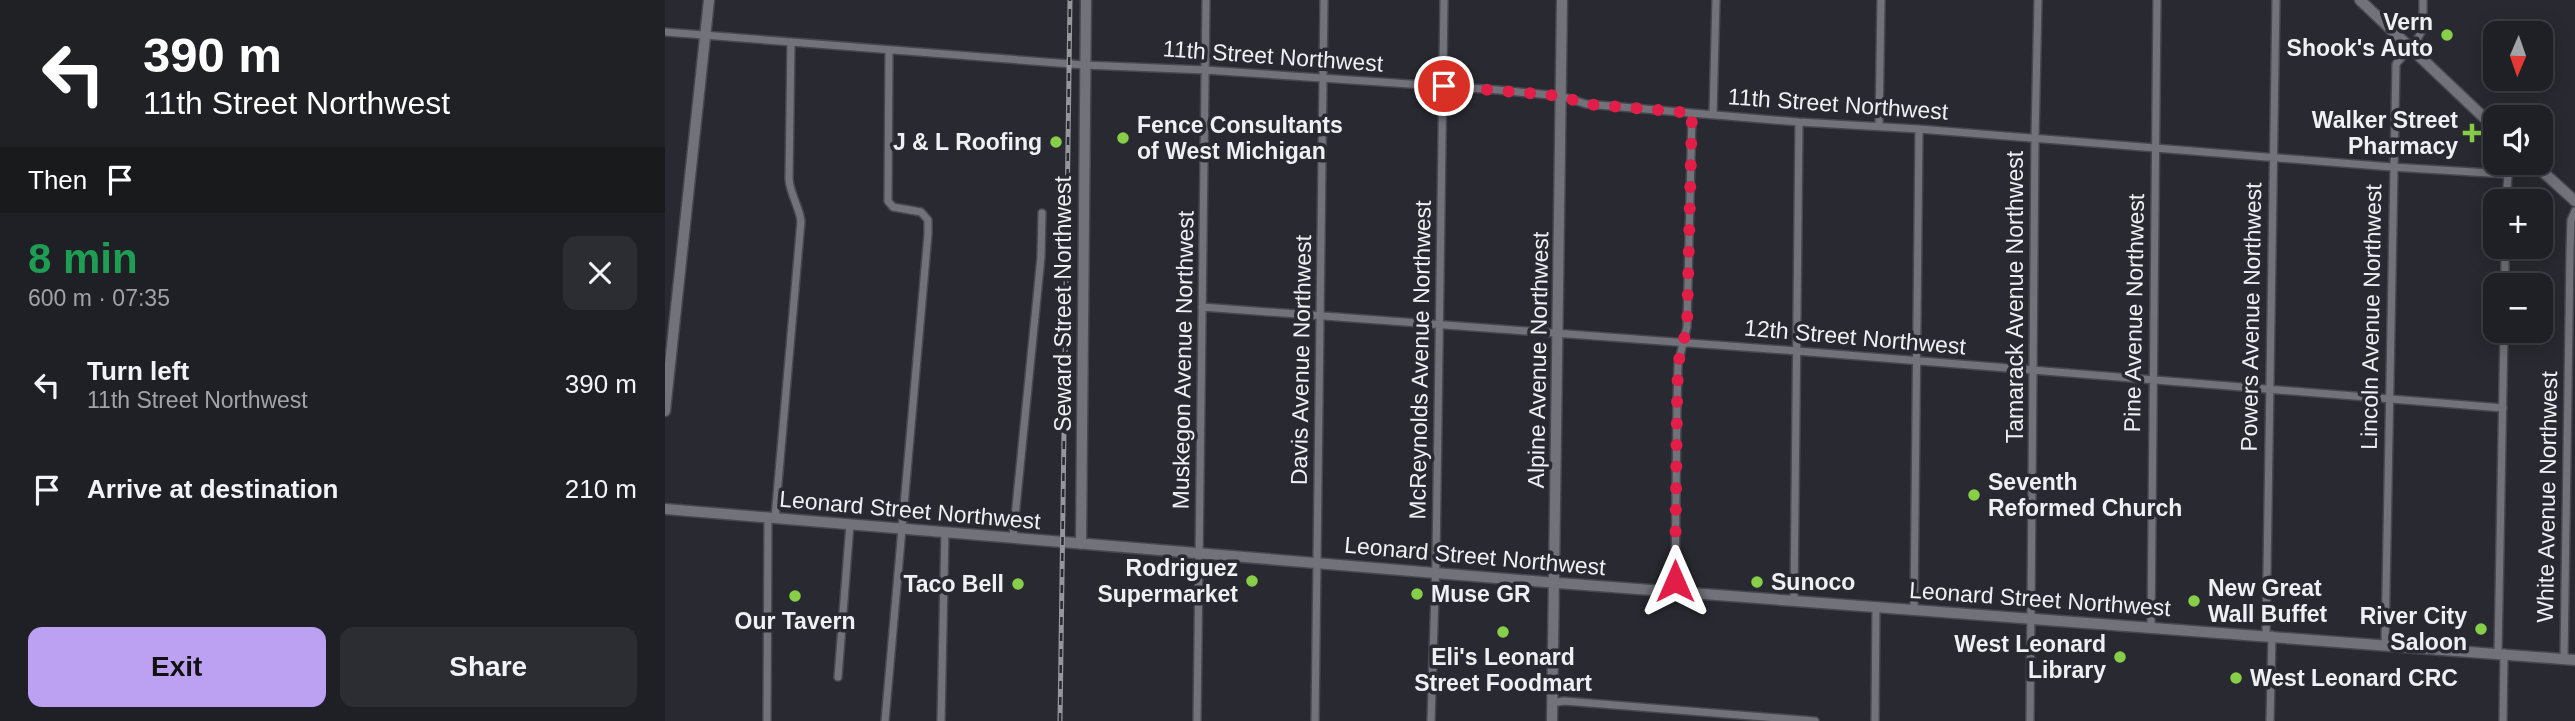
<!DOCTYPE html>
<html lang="en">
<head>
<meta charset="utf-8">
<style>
  body { margin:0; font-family:Arial,sans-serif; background:#2c2d32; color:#f1f3f6; height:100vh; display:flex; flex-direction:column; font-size:26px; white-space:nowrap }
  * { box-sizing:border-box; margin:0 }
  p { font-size:23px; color:#a1a3a7 }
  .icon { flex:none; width:38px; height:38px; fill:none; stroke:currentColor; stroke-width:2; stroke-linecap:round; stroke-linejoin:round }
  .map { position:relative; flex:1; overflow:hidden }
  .sheet { display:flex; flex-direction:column; background:#1f2025; width:665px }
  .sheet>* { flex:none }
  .guide { background:#202124; color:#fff; overflow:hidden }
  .needle { width:46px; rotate:182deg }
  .fabs { position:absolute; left:1818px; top:21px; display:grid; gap:14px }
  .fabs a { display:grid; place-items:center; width:70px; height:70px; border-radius:14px; background:#1f2025; box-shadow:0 4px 18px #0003,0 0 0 2px #3c3e42; font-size:35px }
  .pin { position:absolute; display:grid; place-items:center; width:60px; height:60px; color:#fff; margin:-30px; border:4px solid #fff; border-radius:50%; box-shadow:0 2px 7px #0007 }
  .me { position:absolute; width:77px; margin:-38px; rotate:0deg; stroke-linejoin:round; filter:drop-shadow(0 0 5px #0008) }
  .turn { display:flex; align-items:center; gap:24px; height:147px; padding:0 28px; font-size:32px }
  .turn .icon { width:91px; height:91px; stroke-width:2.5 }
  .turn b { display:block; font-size:49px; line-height:60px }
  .then { display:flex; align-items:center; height:66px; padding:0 28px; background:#0003; gap:14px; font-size:26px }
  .round { display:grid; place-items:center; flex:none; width:74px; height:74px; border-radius:14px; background:#2c2d32 }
  .overview { display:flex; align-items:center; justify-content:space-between; height:119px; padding:0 28px }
  h1 { font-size:42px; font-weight:700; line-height:52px; color:#1e9e55 }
  .primary-button { display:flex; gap:14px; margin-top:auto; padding:14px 28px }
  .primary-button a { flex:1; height:80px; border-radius:14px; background:#bca0f2; color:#111; font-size:28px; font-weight:700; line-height:80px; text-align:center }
  .primary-button a+a { background:#2c2d32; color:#f1f3f6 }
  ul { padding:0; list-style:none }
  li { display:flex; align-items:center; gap:21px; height:105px; padding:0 28px }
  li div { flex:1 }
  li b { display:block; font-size:26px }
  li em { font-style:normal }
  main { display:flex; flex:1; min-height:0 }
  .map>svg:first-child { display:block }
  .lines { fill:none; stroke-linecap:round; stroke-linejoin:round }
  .street-casing { stroke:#47474e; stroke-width:10 }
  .secondary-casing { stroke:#47474e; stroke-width:13 }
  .street { stroke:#71727a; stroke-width:7 }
  .secondary { stroke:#71727a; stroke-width:10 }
  .rail-casing { stroke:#95959b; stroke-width:5 }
  .rail { stroke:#292a31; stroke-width:2.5; stroke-dasharray:8; stroke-linecap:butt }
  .route { stroke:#e11d48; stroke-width:12; stroke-dasharray:0 21.6 }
  .poi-dot { fill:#88cf49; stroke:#292a31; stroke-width:2.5 }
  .labels { text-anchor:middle; stroke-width:7; stroke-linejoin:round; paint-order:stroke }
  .poi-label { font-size:23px; font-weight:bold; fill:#efeff4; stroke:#292a31; text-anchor:end }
  .street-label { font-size:23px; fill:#efeff4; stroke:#292a31 }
</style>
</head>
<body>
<main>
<section class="sheet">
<div class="guide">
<div class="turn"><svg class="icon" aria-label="left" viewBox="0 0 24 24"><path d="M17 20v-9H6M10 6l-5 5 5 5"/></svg><div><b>390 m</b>11th Street Northwest</div></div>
<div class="then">Then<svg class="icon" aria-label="arrive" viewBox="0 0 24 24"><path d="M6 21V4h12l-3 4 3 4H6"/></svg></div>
</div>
<div class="overview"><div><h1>8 min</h1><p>600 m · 07:35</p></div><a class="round"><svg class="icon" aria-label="close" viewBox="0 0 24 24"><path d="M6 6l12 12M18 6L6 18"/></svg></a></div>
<ul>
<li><svg class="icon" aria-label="left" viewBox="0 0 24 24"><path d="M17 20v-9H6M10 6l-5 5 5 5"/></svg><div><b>Turn left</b><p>11th Street Northwest</p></div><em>390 m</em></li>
<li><svg class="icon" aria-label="arrive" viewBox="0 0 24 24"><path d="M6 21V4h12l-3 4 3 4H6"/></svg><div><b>Arrive at destination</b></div><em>210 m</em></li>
</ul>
<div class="primary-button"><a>Exit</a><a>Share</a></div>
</section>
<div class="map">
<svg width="1910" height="721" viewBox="0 0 1910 721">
  <rect width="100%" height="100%" fill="#292a31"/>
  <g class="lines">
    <defs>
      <path id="street" d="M0,32L419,65L540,70L833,90L896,96L921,104L1134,122L1254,129L1727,167L1841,174
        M1048,114L1051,0
        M1214,126L1216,0
        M1841,201L1844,163
        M1840,285V247
        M537,307L1132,351L1838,408
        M110,518L136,221C134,206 125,194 124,179L126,42
        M348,537L376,257L377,213
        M1010,591L1012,405L1013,364L1022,327L1027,113
        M1129,600L1134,122
        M1249,608L1254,129
        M1486,627L1492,0
        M1601,635L1611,0
        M1720,644L1731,64L1753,38L1758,28V0
        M1833,653L1839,331
        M1899,659L1905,252L1906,220L1910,211
        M173,677L185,524
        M887,703L899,701L1150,721
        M102,721L103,517
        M220,721L263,234V220L256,212L228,207L223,201L224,50
        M276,721L280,532
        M532,721L541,0
        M650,721L659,0
        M766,721L771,560L779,0
        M1210,721L1211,606
        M1365,721L1370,137L1373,0
        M1605,721L1607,635
        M1838,721L1839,653"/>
      <path id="secondary" d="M1695,0L1830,128
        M1868,163L1910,201
        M0,411L44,0
        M0,509L880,582L1910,660
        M416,544L421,0
        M887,721L897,0"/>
    </defs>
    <use href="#street" class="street-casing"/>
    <use href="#secondary" class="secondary-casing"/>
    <use href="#street" class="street"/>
    <use href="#secondary" class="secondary"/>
    <defs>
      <path id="rail" d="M395,721L405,0"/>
    </defs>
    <use href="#rail" class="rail-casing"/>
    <use href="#rail" class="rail"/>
  </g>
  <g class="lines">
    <path class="route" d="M779,86L896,96L921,104L1027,113L1022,327L1013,364L1012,405L1010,581"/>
  </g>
  <g class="poi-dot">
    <circle cx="1782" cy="35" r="7"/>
    <path d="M1803.5 122.5h7v7h7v7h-7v7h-7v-7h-7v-7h7z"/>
    <circle cx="458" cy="138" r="7"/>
    <circle cx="391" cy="142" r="7"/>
    <circle cx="1309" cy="495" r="7"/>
    <circle cx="587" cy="581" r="7"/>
    <circle cx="1092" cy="582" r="7"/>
    <circle cx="353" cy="584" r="7"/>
    <circle cx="752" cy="594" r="7"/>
    <circle cx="130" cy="596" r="7"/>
    <circle cx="1529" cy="601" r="7"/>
    <circle cx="1816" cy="629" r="7"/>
    <circle cx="838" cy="632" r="7"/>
    <circle cx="1455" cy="657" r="7"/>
    <circle cx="1571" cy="678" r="7"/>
  </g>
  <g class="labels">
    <g class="poi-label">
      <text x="1768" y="30">Vern<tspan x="1768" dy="26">Shook's Auto</tspan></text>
      <text x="1793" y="128">Walker Street<tspan x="1793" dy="26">Pharmacy</tspan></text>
      <text x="472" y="133" text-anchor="start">Fence Consultants<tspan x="472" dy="26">of West Michigan</tspan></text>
      <text x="377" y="150">J &amp; L Roofing</text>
      <text x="1323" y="490" text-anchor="start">Seventh<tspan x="1323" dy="26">Reformed Church</tspan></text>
      <text x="573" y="576">Rodriguez<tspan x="573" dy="26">Supermarket</tspan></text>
      <text x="1106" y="590" text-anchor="start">Sunoco</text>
      <text x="339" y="592">Taco Bell</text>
      <text x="1543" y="596" text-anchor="start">New Great<tspan x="1543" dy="26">Wall Buffet</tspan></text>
      <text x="766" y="602" text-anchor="start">Muse GR</text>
      <text x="1802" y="624">River City<tspan x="1802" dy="26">Saloon</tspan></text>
      <text x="130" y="629" text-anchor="middle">Our Tavern</text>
      <text x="1441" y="652">West Leonard<tspan x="1441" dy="26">Library</tspan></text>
      <text x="838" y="665" text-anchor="middle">Eli's Leonard<tspan x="838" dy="26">Street Foodmart</tspan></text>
      <text x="1585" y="686" text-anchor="start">West Leonard CRC</text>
    </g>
    <g class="street-label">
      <text transform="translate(608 56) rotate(4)" y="8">11th Street Northwest</text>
      <text transform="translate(1173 104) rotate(4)" y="8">11th Street Northwest</text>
      <text transform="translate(1350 297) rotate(-90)" y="8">Tamarack Avenue Northwest</text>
      <text transform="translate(398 304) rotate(-90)" y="8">Seward Street Northwest</text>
      <text transform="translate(1469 313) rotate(-89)" y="8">Pine Avenue Northwest</text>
      <text transform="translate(1586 317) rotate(-89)" y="8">Powers Avenue Northwest</text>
      <text transform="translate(1706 317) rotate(-89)" y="8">Lincoln Avenue Northwest</text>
      <text transform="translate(1190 337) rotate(5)" y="8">12th Street Northwest</text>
      <text transform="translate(518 360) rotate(-89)" y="8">Muskegon Avenue Northwest</text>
      <text transform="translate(636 360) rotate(-89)" y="8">Davis Avenue Northwest</text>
      <text transform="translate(755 360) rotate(-89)" y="8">McReynolds Avenue Northwest</text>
      <text transform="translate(873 360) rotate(-89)" y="8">Alpine Avenue Northwest</text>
      <text transform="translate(1882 497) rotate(-89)" y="8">White Avenue Northwest</text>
      <text transform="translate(245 510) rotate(5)" y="8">Leonard Street Northwest</text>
      <text transform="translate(810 556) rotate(5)" y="8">Leonard Street Northwest</text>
      <text transform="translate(1375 599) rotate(4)" y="8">Leonard Street Northwest</text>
    </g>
  </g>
</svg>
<div class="fabs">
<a><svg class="needle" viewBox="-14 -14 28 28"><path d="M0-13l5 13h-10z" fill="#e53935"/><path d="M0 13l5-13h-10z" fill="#a1a3a7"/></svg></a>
<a><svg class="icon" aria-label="sound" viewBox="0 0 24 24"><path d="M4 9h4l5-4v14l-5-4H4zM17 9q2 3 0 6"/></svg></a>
<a>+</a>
<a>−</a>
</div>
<div class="pin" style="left:779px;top:86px;background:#d93025"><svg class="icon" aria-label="arrive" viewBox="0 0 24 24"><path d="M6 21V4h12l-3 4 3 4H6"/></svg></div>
<svg class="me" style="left:1010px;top:581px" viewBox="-20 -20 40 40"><path d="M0-17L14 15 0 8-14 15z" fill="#e11d48" stroke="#fff" stroke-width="4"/></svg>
</div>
</main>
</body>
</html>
